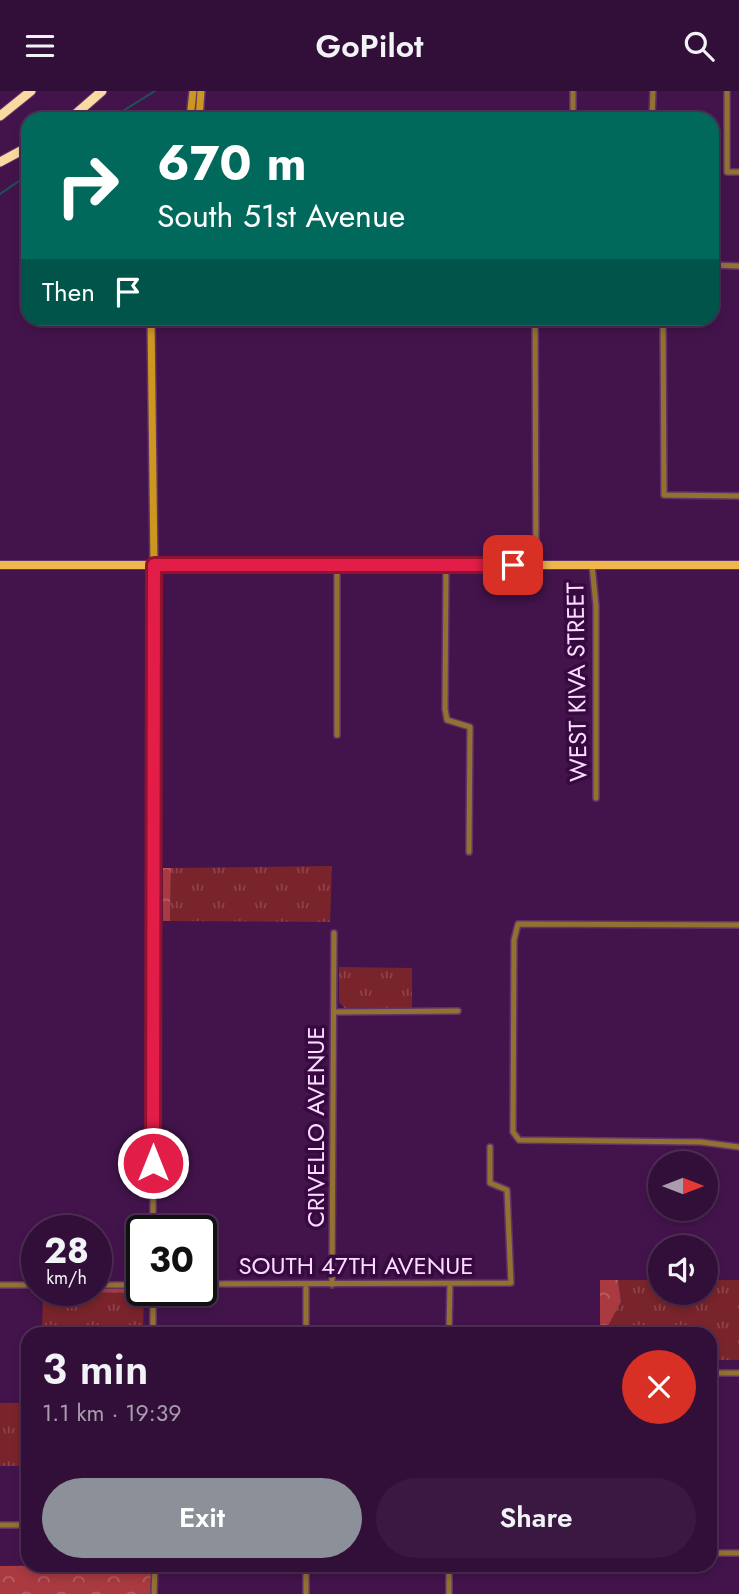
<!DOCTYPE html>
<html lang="en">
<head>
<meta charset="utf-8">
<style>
  body { margin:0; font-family:Jost,sans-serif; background:#3a1841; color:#f1f3f6; height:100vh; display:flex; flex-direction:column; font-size:26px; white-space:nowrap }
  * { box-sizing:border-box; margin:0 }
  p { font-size:23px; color:#a89cae }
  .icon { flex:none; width:38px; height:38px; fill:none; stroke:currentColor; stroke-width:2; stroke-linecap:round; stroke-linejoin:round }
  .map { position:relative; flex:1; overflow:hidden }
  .panel { position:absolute; left:21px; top:1236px; width:696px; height:245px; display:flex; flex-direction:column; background:#320f39; border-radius:21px; box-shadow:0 4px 10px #0003,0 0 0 2px #4d2f53 }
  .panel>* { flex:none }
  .banner { position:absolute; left:21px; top:21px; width:698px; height:214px; border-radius:21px; box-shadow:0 4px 10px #0003,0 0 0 2px #4d2f53; background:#00695c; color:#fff; overflow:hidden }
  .needle { width:46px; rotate:90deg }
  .controls { position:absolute; left:648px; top:1060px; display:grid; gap:14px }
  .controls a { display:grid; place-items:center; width:70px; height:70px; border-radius:50%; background:#320f39; box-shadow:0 4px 10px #0003,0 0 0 2px #4d2f53; font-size:35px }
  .speed { position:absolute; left:21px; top:1124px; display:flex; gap:14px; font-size:35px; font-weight:700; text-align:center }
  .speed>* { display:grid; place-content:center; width:91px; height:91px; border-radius:50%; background:#320f39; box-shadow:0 4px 10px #0003,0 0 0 2px #4d2f53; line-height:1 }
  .speed small { font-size:18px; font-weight:400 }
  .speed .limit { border:4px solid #111; border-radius:10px; background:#fff; color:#111 }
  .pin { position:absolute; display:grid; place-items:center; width:60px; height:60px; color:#fff; margin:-30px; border-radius:14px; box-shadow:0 4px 10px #0006 }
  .me { position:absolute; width:77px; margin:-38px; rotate:0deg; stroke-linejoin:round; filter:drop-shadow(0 0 5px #0008) }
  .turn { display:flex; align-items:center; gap:24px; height:147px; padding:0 21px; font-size:32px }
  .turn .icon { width:91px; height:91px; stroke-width:2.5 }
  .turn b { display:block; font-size:49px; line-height:60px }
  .then { display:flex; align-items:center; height:66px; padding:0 21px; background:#0003; gap:14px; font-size:26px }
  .round { display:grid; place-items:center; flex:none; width:74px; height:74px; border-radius:37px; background:#3a1841 }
  .summary { display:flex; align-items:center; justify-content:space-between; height:119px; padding:0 21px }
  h1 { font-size:42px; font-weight:600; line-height:52px }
  .primary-button { display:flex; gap:14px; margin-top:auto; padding:14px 21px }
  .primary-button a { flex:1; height:80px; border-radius:42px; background:#8c9099; color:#fff; font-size:28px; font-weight:600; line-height:80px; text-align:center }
  .primary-button a+a { background:#3a1841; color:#f1f3f6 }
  header { display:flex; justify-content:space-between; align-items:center; height:91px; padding:0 21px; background:#320f39; font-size:32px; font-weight:600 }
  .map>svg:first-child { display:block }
  .grass { fill:url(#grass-tufts) }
  .forest { fill:url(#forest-crowns) }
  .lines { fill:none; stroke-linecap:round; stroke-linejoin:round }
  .stream { stroke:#1c5458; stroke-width:2 }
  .street-casing { stroke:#603469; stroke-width:8 }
  .secondary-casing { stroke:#603469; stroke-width:10 }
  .primary-casing { stroke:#603469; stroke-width:10 }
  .highway-casing { stroke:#603469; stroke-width:11 }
  .street { stroke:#937131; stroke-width:5 }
  .secondary { stroke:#cd961f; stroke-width:7 }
  .primary { stroke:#efb74b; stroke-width:8 }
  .highway { stroke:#fbdaa1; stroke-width:9 }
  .route-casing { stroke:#92132f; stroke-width:18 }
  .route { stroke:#e11d48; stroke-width:12 }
  .labels { text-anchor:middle; stroke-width:7; stroke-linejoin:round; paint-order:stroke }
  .street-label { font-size:24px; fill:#f9ddff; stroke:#380841 }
</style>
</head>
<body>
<header><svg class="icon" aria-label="menu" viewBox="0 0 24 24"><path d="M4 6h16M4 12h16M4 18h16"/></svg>GoPilot<svg class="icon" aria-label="search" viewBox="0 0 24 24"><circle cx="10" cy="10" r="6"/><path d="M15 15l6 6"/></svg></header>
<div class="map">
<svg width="739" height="1503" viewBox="0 0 739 1503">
  <defs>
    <pattern id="grass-tufts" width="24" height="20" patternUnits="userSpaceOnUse" patternTransform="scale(1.75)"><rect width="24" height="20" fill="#79242a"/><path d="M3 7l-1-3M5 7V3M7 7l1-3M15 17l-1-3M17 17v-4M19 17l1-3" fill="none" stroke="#8d434a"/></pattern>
    <pattern id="forest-crowns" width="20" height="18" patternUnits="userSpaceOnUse" patternTransform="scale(1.75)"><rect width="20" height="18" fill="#a83a40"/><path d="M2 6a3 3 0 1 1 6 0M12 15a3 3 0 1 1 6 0" fill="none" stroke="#b95f66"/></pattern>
  </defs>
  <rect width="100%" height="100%" fill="#43144c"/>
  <path class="grass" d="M332,775L330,831L170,830L171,777Z
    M339,876L412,877V918L346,919L339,911Z
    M618,1189H660V1202H705V1189H739V1269H711L710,1242H608V1235L621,1211Z
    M43,1201L144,1202L143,1242H42Z
    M0,1312H28V1375H0Z"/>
  <path class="forest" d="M163,777H171L170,830H163Z
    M600,1189H618L621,1211L608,1235V1242H600Z
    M96,1196H142L144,1202L43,1201L96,1199Z
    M146,1474H151V1503H0V1475Z"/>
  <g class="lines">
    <path class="stream" d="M110,28L155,0
      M0,103L28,84"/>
    <defs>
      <path id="street" d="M573,0V28
        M727,0V81H739
        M652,28L653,0
        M712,174L739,175
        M535,228L536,474
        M663,228L664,404L739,405
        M337,474V644
        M446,474L445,618L447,629L470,636L469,761
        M592,474L596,515V707
        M739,834L518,833L514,849L513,1041L519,1049L701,1051L739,1056
        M334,921L458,920
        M153,1139L154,474
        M201,1193L511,1192L507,1099L490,1092V1056
        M0,1194H37
        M96,1194H142
        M332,1194L334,842
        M153,1199V1242
        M306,1242V1194
        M449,1242L450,1193
        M710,1282H739
        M0,1434H28
        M710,1462H739
        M306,1474V1503
        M154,1503L155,1474
        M449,1503V1474"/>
      <path id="secondary" d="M190,28L193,0
        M199,28L201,0
        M151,228L154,474"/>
      <path id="primary" d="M0,474H739"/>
      <path id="highway" d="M0,25L31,0
        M70,28L102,0
        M0,71L28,56"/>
    </defs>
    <use href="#street" class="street-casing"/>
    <use href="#secondary" class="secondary-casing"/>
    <use href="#primary" class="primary-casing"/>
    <use href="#highway" class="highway-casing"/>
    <use href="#street" class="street"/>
    <use href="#secondary" class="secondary"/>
    <use href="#primary" class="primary"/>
    <use href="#highway" class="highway"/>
  </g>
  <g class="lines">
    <defs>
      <path id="route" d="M153,1072L154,474H513"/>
    </defs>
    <use href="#route" class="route-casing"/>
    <use href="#route" class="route"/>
  </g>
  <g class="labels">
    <g class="street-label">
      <text transform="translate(577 591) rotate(-91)" y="8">WEST KIVA STREET</text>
      <text transform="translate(316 1036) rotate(-90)" y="8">CRIVELLO AVENUE</text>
      <text x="356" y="1183">SOUTH 47TH AVENUE</text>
    </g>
  </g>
</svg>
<div class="controls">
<a><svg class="needle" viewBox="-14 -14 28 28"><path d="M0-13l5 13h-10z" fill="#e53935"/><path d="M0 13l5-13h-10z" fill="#a89cae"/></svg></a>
<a><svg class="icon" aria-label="sound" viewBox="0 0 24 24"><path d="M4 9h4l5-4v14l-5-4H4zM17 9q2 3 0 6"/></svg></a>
</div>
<div class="speed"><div>28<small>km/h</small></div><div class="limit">30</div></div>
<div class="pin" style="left:513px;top:474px;background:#d93025"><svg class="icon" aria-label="arrive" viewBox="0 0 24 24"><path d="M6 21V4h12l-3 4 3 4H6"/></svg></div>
<svg class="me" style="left:153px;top:1072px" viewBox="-20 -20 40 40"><circle r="17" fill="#e11d48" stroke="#fff" stroke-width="3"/><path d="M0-11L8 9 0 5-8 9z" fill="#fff"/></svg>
<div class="banner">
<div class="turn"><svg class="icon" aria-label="right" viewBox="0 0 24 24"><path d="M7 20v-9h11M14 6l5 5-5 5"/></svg><div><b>670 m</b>South 51st Avenue</div></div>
<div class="then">Then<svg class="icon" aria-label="arrive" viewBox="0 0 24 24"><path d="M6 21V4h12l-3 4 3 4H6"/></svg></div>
</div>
<section class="panel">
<div class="summary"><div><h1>3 min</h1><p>1.1 km · 19:39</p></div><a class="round" style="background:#d93025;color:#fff"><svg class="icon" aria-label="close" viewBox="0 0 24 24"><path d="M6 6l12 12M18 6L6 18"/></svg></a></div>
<div class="primary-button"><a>Exit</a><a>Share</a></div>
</section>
</div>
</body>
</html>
